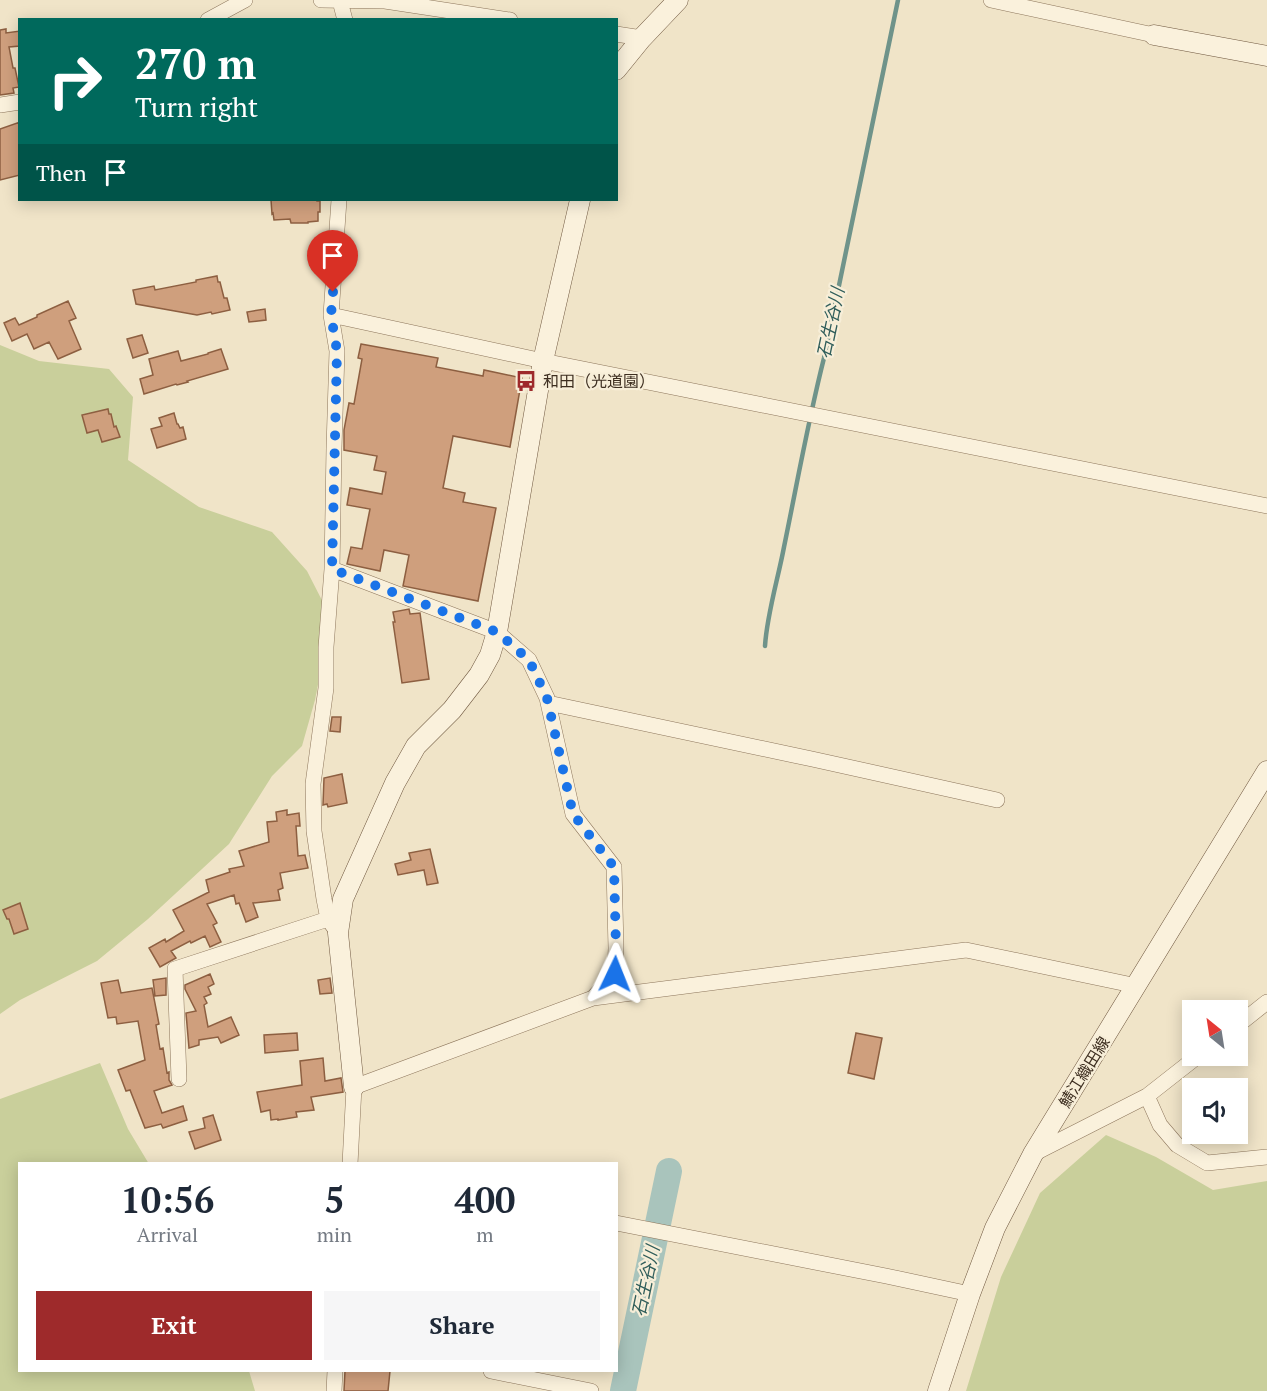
<!DOCTYPE html>
<html lang="en">
<head>
<meta charset="utf-8">
<style>
  body { margin:0; font-family:"PT Serif","Noto Sans JP",serif; background:#f6f6f7; color:#1f2937; height:100vh; display:flex; flex-direction:column; font-size:22px; white-space:nowrap }
  * { box-sizing:border-box; margin:0 }
  p { font-size:20px; color:#747a83 }
  .icon { flex:none; width:33px; height:33px; fill:none; stroke:currentColor; stroke-width:2; stroke-linecap:round; stroke-linejoin:round }
  .map { position:relative; flex:1; overflow:hidden }
  .panel { position:absolute; left:18px; top:1162px; width:600px; height:210px; display:flex; flex-direction:column; background:#fff; border-radius:0px; box-shadow:0 3px 15px #0003 }
  .panel>* { flex:none }
  .banner { position:absolute; left:18px; top:18px; width:600px; height:183px; border-radius:0px; box-shadow:0 3px 15px #0003; background:#00695c; color:#fff; overflow:hidden }
  .needle { width:39px; rotate:330deg }
  .fabs { position:absolute; left:1182px; top:1000px; display:grid; gap:12px }
  .fabs a { display:grid; place-items:center; width:66px; height:66px; border-radius:0px; background:#fff; box-shadow:0 3px 15px #0003; font-size:30px }
  .pin { position:absolute; display:grid; place-items:center; width:51px; height:51px; color:#fff; margin:-62px -26px; border-radius:50% 50% 50% 0; rotate:-45deg; box-shadow:0 0 6px #0007 }
  .pin .icon { rotate:45deg }
  .me { position:absolute; width:66px; margin:-33px; rotate:2deg; stroke-linejoin:round; filter:drop-shadow(0 0 4px #0008) }
  .turn { display:flex; align-items:center; gap:21px; height:126px; padding:0 18px; font-size:27px }
  .turn .icon { width:78px; height:78px; stroke-width:2.5 }
  .turn b { display:block; font-size:42px; line-height:51px }
  .then { display:flex; align-items:center; height:57px; padding:0 18px; background:#0003; gap:12px; font-size:22px }
  .eta { display:flex; justify-content:space-evenly; align-items:center; height:102px; text-align:center }
  .eta b { font-size:36px; font-weight:700; line-height:42px }
  .primary-button { display:flex; gap:12px; margin-top:auto; padding:12px 18px }
  .primary-button a { flex:1; height:69px; border-radius:0px; background:#9e2a2b; color:#fff; font-size:24px; font-weight:700; line-height:69px; text-align:center }
  .primary-button a+a { background:#f6f6f7; color:#1f2937 }
  .map>svg:first-child { display:block }
  .green { fill:#c9cf9b }
  .lines { fill:none; stroke-linecap:round; stroke-linejoin:round }
  .stream { stroke:#6f938a; stroke-width:4.5 }
  .river { stroke:#a9c4bc; stroke-width:26 }
  .building { fill:#cf9f7d; stroke:#8d5f41; stroke-width:1.5 }
  .street-casing { stroke:#8d765c; stroke-width:16 }
  .secondary-casing { stroke:#6f573f; stroke-width:21 }
  .street { stroke:#faf1dc; stroke-width:15 }
  .secondary { stroke:#faf1dc; stroke-width:20 }
  .route { stroke:#1a73e8; stroke-width:10; stroke-dasharray:0 18 }
  .labels { text-anchor:middle; stroke-width:4.5; stroke-linejoin:round; paint-order:stroke }
  .poi-label { font-size:16px; fill:#3d2e20; stroke:#f7eed8; text-anchor:start }
  .street-label { font-size:16px; fill:#3d2e20; stroke:#f7eed8 }
  .water-label { font-size:18px; font-style:italic; fill:#2f5d5a; stroke:#f7eed8 }
</style>
</head>
<body>
<div class="map">
<svg width="1267" height="1391" viewBox="0 0 1267 1391">
  <rect width="100%" height="100%" fill="#f0e4c8"/>
  <path class="green" d="M0,345L39,361L109,369L133,397L128,460L199,507L272,532L307,571L331,618L315,700L302,746L272,776L229,844L148,919L97,961L20,1000L0,1014Z
    M100,1063L128,1129L149,1164H20V1371H249L255,1391H0V1099Z
    M1106,1135L1156,1157L1213,1190L1267,1181V1391H966L1001,1277L1040,1193Z"/>
  <g class="lines">
    <path class="stream" d="M765,646C767,614 778,579 784,547C797,484 808,421 824,358L898,0"/>
    <path class="river" d="M623,1391L669,1171"/>
  </g>
  <path class="building" d="M6,29V33L20,31V46L9,47L13,68H15L19,87L13,88L14,93L0,95V30Z
    M20,122V175L0,180V129Z
    M271,200H317V201H320V212H318V221L308,222V223H291L290,219L274,220L273,213L272,214Z
    M217,276L218,282H220L224,298H227L230,310L212,314L211,312L197,315L136,304L133,290L154,286L155,290L196,282V280Z
    M68,301L76,318L69,321L81,349L58,359L49,342L34,349L27,334L12,341L4,323L15,318L19,325L37,317V315Z
    M265,309L266,320L249,322L247,312Z
    M142,335L148,353L133,358L127,339Z
    M361,344L438,358L436,367L483,376L484,370L522,378L510,447L453,436L443,488L465,493L463,502L496,508L478,601L403,586L409,555L384,550L380,571L347,564L351,547L362,549L370,509L347,505L350,488L382,494L386,472L374,470L377,456L344,450V430L349,403L354,404L362,359L358,358Z
    M221,349L228,369L187,381L188,382L177,385L176,384L144,394L140,379L153,375L149,359L178,351L181,361L208,354V353Z
    M108,409L109,414H111L114,427L116,426L120,437L102,442L98,430L87,433L82,415Z
    M174,413L177,424H178L180,428L183,427L186,439L157,448L151,429L162,426L159,418Z
    M409,609L410,614L420,613L429,679L402,683L393,622H395L393,612Z
    M332,717H341L340,732L330,731Z
    M342,774L347,803L328,807L327,804L323,805L324,778Z
    M287,810V815L299,813L300,826H296L298,856L305,855L308,868L280,873L283,888L278,890L280,900L253,903L258,917L246,922L239,903L236,904L234,895L207,904L217,923L213,925L221,942L210,947L205,936L191,943L190,941L171,951L176,958L160,967L149,948L165,939L166,942L184,931L173,910L209,892L206,880L230,872L229,869L244,866L239,851L269,842L267,822L277,821L276,812Z
    M430,849L438,883L427,885L424,870L398,875L395,864L411,860L409,853Z
    M20,903L28,929L14,934L9,919H7L3,910Z
    M210,974L214,984L208,987L211,994L204,997L207,1003L204,1005L208,1027L231,1017L239,1035L221,1043L218,1037L199,1040V1045L189,1048L186,1013L196,1011L185,989V985Z
    M166,978V995L155,996L153,980Z
    M330,978L332,993L320,994L318,980Z
    M118,980L121,993L152,988L159,1024L156,1025L160,1049L163,1048L167,1073L169,1072V1080L172,1085L154,1091L162,1113L183,1106L187,1120L163,1128L161,1124L145,1128L130,1090L126,1091L118,1070L145,1060L138,1021L117,1024L116,1017L108,1018L101,983Z
    M297,1033L298,1050L265,1053L264,1035Z
    M856,1033L882,1038L874,1079L848,1073Z
    M323,1058L325,1081L341,1078L343,1092L311,1097L314,1110L296,1112L297,1117L278,1120V1119L271,1120L270,1110L261,1112L257,1092L302,1085L300,1061Z
    M213,1115L221,1140L195,1149L189,1132L205,1128L203,1118Z
    M345,1371H390L388,1391H344Z"/>
  <g class="lines">
    <defs>
      <path id="street" d="M321,0L385,1L510,20
        M991,0L1154,35
        M340,1L345,20
        M208,20L245,0
        M616,34L642,38
        M0,105L20,102
        M331,315L543,361L1267,506
        M332,569L497,632L529,660L547,698L573,814L614,867L616,948L615,974L593,998
        M548,703L812,759L997,800
        M338,933L328,919L324,899L314,831L313,784L326,688V647L332,569L334,448L337,351L331,315L339,200
        M1238,1025L1267,1002
        M179,1079L175,969L328,919
        M1147,1096L1160,1125L1177,1145L1207,1163L1267,1157
        M1033,1154L1147,1096L1198,1056
        M350,1164L354,1087L593,998L966,950L1137,986
        M616,1223L886,1276L970,1294
        M491,1371L591,1391
        M334,1391L335,1371"/>
      <path id="secondary" d="M1154,35L1267,56
        M616,70L642,38L678,0
        M354,1087L338,933L343,899L395,783L416,746L452,710L479,675L490,655L497,632L543,361L580,200
        M938,1391L970,1294L995,1228L1033,1154L1267,771"/>
    </defs>
    <use href="#street" class="street-casing"/>
    <use href="#secondary" class="secondary-casing"/>
    <use href="#street" class="street"/>
    <use href="#secondary" class="secondary"/>
  </g>
  <g class="lines">
    <path class="route" d="M333,292L331,315L337,351L332,569L497,632L529,660L547,698L573,814L614,867L616,948L615,974"/>
  </g>
  <defs>
    <symbol id="bus-bare" viewBox="-9 -9 18 18"><path d="M-5-6H5V4H4V6H2V4H-2V6H-4V4H-5ZM-3.5-4V0h7V-4ZM-3.5 1.2v1.5H-2V1.2ZM2 1.2v1.5H3.5V1.2Z" fill="#9e2a2b" stroke="#f7eed8" stroke-width="2.5" paint-order="stroke"/></symbol>
  </defs>
  <g fill-rule="evenodd">
    <use href="#bus-bare" x="511" y="366" width="30" height="30"/>
  </g>
  <g class="labels">
    <g class="poi-label">
      <text x="543" y="387">和田（光道園）</text>
    </g>
    <g class="street-label">
      <text transform="translate(1084 1072) rotate(-58)" y="6">鯖江織田線</text>
    </g>
    <g class="water-label">
      <text transform="translate(831 323) rotate(-78)" y="6">石生谷川</text>
      <text transform="translate(646 1281) rotate(-78)" y="6">石生谷川</text>
    </g>
  </g>
</svg>
<div class="fabs">
<a><svg class="needle" viewBox="-14 -14 28 28"><path d="M0-13l5 13h-10z" fill="#e53935"/><path d="M0 13l5-13h-10z" fill="#747a83"/></svg></a>
<a><svg class="icon" aria-label="sound" viewBox="0 0 24 24"><path d="M4 9h4l5-4v14l-5-4H4zM17 9q2 3 0 6"/></svg></a>
</div>
<div class="pin" style="left:333px;top:292px;background:#d93025"><svg class="icon" aria-label="arrive" viewBox="0 0 24 24"><path d="M6 21V4h12l-3 4 3 4H6"/></svg></div>
<svg class="me" style="left:615px;top:974px" viewBox="-20 -20 40 40"><path d="M0-17L14 15 0 8-14 15z" fill="#1a73e8" stroke="#fff" stroke-width="4"/></svg>
<div class="banner">
<div class="turn"><svg class="icon" aria-label="right" viewBox="0 0 24 24"><path d="M7 20v-9h11M14 6l5 5-5 5"/></svg><div><b>270 m</b>Turn right</div></div>
<div class="then">Then<svg class="icon" aria-label="arrive" viewBox="0 0 24 24"><path d="M6 21V4h12l-3 4 3 4H6"/></svg></div>
</div>
<section class="panel">
<div class="eta">
<div><b>10:56</b><p>Arrival</p></div>
<div><b>5</b><p>min</p></div>
<div><b>400</b><p>m</p></div>
</div>
<div class="primary-button"><a>Exit</a><a>Share</a></div>
</section>
</div>
</body>
</html>
